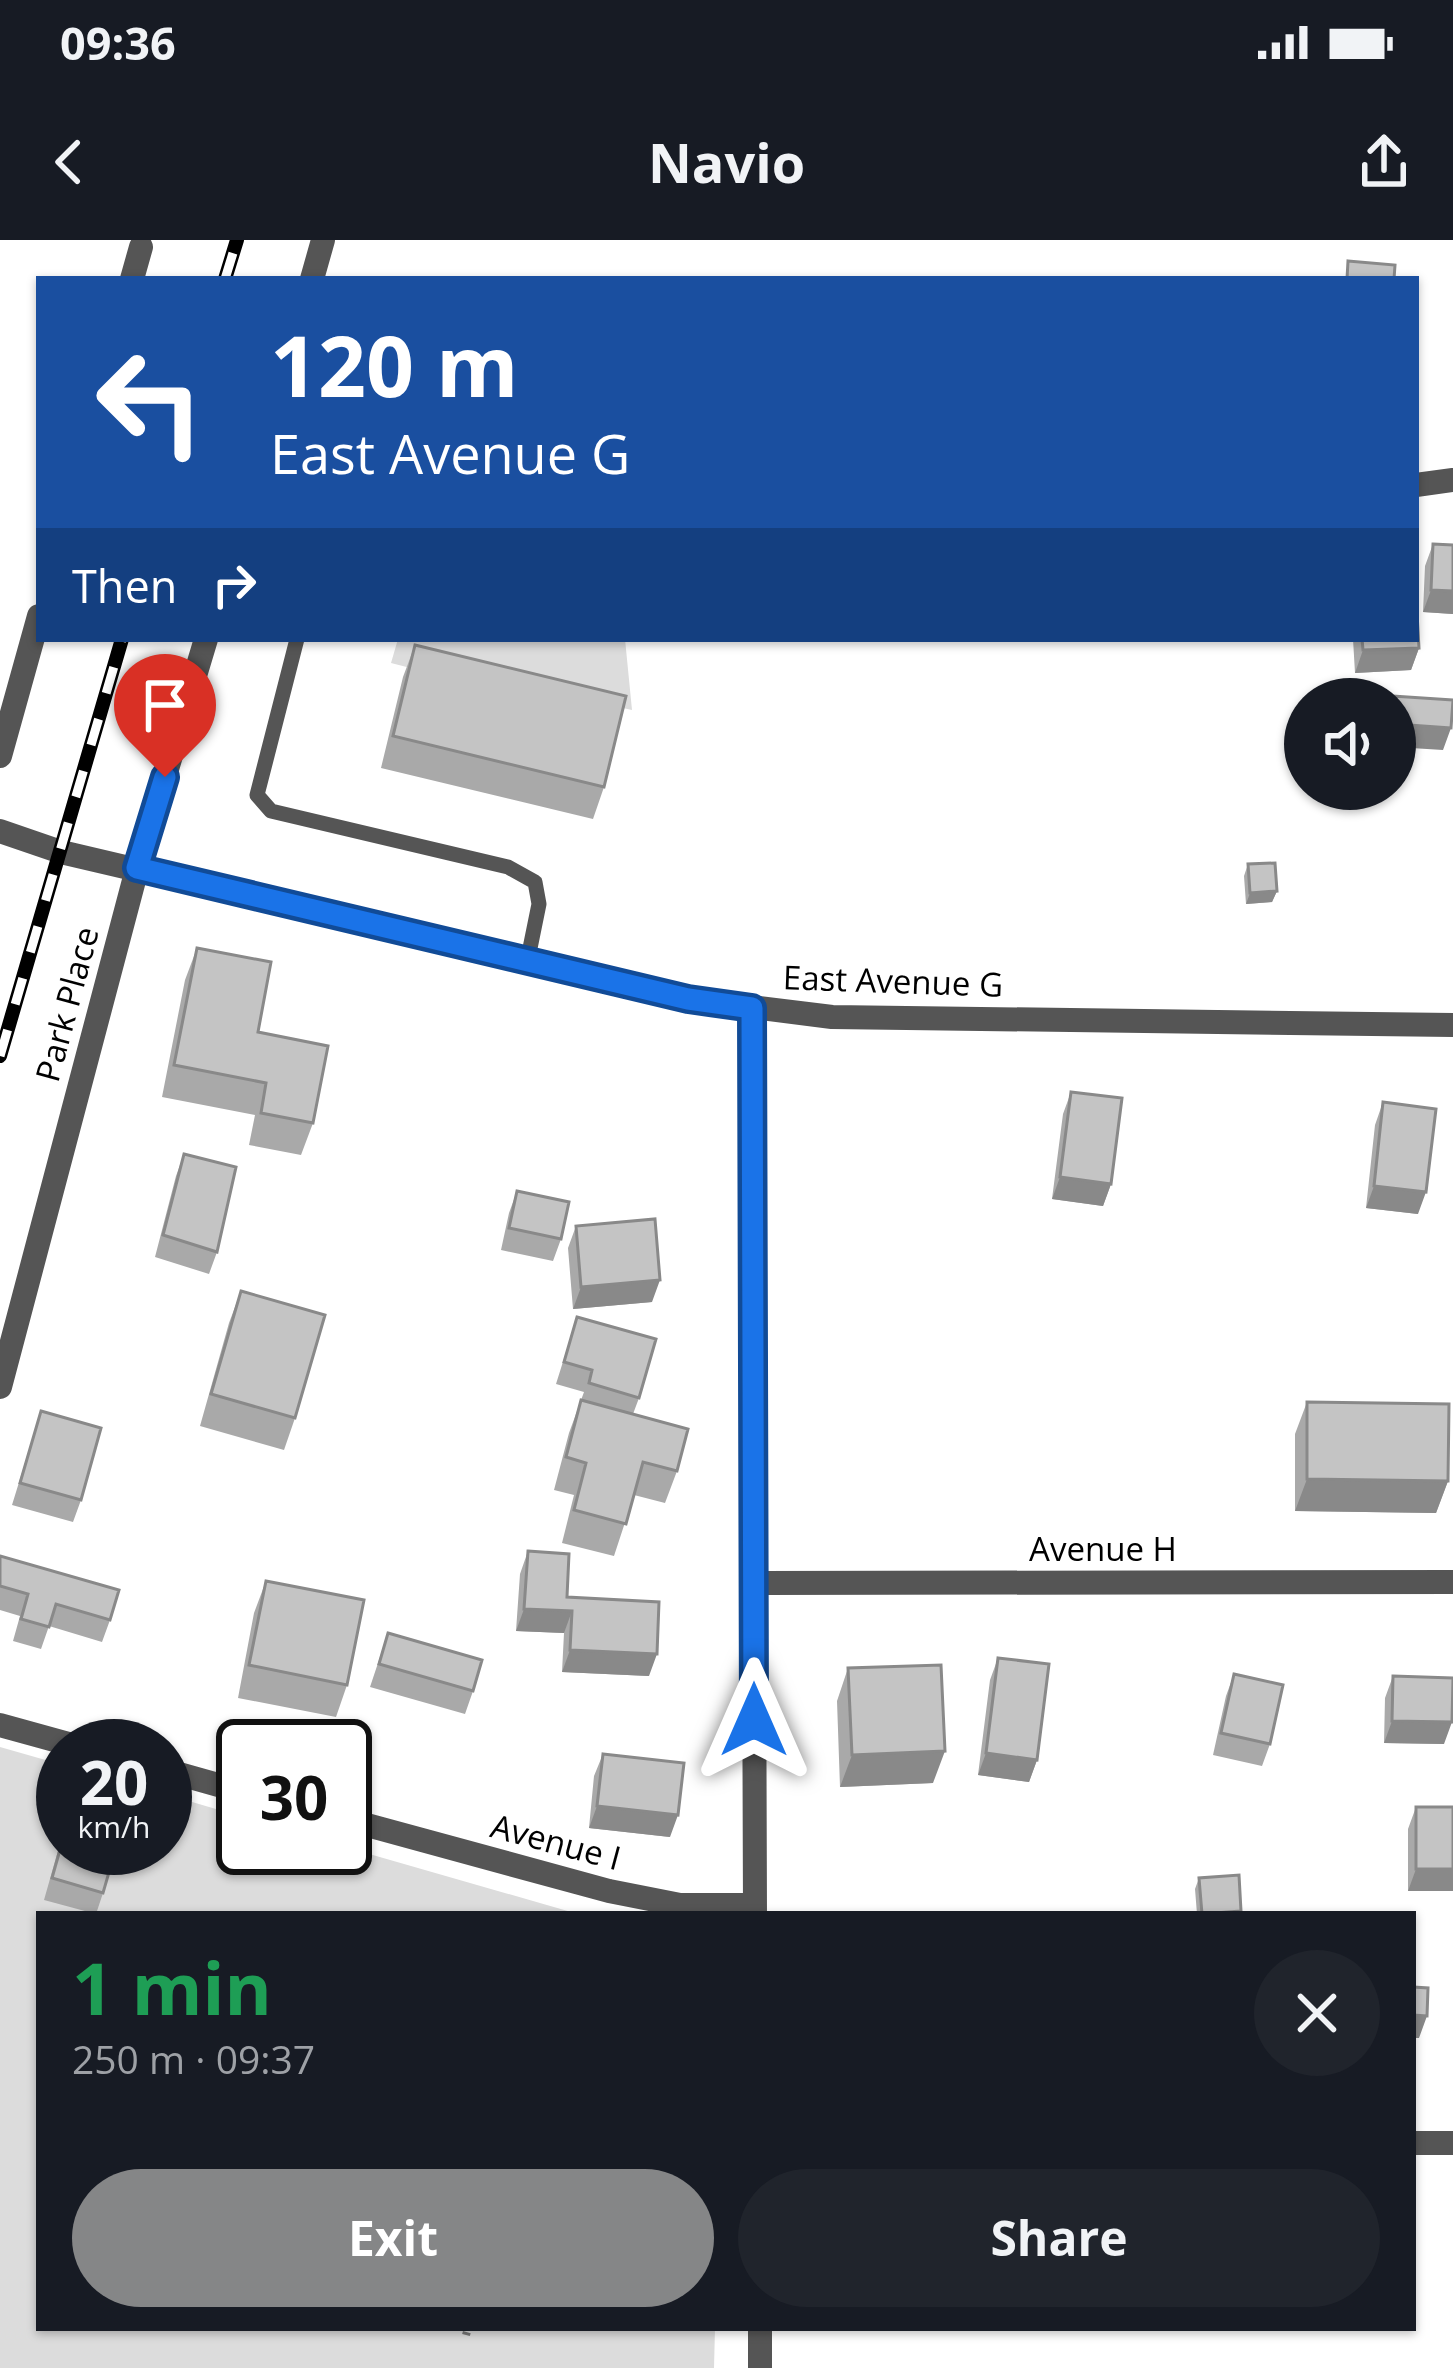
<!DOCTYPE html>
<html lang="en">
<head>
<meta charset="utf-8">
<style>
  body { margin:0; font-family:"Open Sans",sans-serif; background:#20242c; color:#f1f3f6; height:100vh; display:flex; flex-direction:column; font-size:45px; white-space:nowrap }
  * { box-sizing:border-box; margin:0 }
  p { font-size:39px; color:#9ea1a6 }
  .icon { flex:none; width:66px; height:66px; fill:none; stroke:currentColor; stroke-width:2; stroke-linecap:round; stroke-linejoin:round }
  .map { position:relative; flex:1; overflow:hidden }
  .drawer { position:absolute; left:36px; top:1671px; width:1380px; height:420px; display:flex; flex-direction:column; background:#171b24; border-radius:0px; box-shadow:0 3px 9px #0004 }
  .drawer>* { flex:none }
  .banner { position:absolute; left:36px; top:36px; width:1383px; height:366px; border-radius:0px; box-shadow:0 3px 9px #0004; background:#1a4fa0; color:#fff; overflow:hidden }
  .fabs { position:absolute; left:1284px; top:438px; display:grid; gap:24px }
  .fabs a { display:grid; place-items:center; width:132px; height:132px; border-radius:50%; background:#171b24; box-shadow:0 3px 9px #0004; font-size:60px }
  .speed { position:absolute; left:36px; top:1479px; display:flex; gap:24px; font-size:60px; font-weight:700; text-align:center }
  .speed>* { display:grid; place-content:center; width:156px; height:156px; border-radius:50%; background:#171b24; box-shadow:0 3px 9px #0004; line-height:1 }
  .speed small { font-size:30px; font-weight:400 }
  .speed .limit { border:6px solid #111; border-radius:18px; background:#fff; color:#111 }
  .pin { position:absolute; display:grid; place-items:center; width:102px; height:102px; color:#fff; margin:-123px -51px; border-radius:50% 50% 50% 0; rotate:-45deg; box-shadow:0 0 12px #0007 }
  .pin .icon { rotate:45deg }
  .me { position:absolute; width:132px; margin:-66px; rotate:0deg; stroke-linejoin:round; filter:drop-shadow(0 0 9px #0008) }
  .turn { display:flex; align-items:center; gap:42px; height:252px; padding:0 36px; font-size:54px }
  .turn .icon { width:156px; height:156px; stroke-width:2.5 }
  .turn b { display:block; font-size:84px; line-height:102px }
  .then { display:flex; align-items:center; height:114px; padding:0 36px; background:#0003; gap:24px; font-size:45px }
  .round { display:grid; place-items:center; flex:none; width:126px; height:126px; border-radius:63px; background:#20242c }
  .headline { display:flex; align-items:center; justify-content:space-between; height:204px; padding:0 36px }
  h1 { font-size:72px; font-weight:700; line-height:90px; color:#1e9e55 }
  .cta { display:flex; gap:24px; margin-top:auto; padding:24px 36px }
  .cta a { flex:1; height:138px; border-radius:72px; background:#858687; color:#fff; font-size:48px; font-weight:700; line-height:138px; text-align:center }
  .cta a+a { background:#20242c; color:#f1f3f6 }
  .status { display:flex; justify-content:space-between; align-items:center; height:84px; padding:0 60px; background:#171b24; direction:ltr }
  .status svg { height:33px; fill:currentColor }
  header { display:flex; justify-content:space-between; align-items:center; height:156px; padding:0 36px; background:#171b24; font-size:54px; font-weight:700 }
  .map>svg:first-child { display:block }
  .green { fill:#dcdcdc }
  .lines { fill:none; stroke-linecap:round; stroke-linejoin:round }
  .path { stroke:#777; stroke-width:8; stroke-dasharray:3 6; stroke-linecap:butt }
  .service { stroke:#555; stroke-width:15 }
  .minor { stroke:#555; stroke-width:24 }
  .rail-casing { stroke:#000; stroke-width:14 }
  .rail { stroke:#fff; stroke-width:9; stroke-dasharray:27; stroke-linecap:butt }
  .wall { fill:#a9a9a9 }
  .shaded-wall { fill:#898989 }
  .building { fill:#c4c4c4; stroke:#898989; stroke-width:3 }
  .route-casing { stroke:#114b97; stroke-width:30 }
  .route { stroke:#1a73e8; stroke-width:21 }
  .labels { text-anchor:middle; stroke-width:9; stroke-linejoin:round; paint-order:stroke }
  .street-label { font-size:33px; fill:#000; stroke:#fff }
</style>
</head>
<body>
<div class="status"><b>09:36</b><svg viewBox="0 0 49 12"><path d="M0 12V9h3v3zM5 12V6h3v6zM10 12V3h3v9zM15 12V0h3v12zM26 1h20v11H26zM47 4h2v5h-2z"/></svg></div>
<header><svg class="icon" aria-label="back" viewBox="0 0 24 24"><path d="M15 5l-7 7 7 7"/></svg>Navio<svg class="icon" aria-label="share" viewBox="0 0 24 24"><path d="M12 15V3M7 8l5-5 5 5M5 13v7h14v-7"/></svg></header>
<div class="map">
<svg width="1453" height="2128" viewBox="0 0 1453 2128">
  <rect width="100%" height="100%" fill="#fff"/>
  <path class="green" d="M398,399H625L632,470L609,465L610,479L391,423Z
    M0,1507L63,1525V1608H165V1554L243,1577V1608L345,1607L578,1674H39V2088H715L714,2128H0Z"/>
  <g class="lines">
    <path class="path" d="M466,2095L468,2088"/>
    <path class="service" d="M297,399L257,555L271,571L508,627L535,642L539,664L527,723"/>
    <path class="minor" d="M132,39L141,7
      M312,39L323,0
      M1416,245L1453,240
      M0,516L39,376
      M0,591L61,612L688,759L832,777L1453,785
      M752,768L755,1674
      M0,1147L137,629L206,399
      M754,1343L1453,1342
      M0,1485L76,1506
      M165,1530L243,1552
      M345,1579L609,1651L680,1665H754
      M1413,1903H1453
      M760,2088V2128"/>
    <defs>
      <path id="rail" d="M225,39L237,0
        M0,816L122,399"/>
    </defs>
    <use href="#rail" class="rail-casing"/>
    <use href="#rail" class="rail"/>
  </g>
  <path class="wall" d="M1433,304L1453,305V374L1423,372L1425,326Z
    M1353,399H1416L1419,408L1411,430L1355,433Z
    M415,405L604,547L593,579L381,528L403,437Z
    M1248,624L1277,651L1272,662L1246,664L1244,636Z
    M197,708L258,792L313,883L301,915L249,905L255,875L162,857L185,740Z
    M1071,852L1111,944L1103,966L1052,959L1063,874Z
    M1383,862L1418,974L1366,968L1375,885Z
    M184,914L217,1012L209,1034L155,1017L176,936Z
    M517,951L561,999L553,1021L501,1010L509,973Z
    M576,986L652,1062L573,1069L568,1008Z
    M241,1051L295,1178L284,1210L200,1186L229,1083Z
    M577,1077L639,1158L633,1174L677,1231L665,1263L634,1255L614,1316L562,1303L574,1255L554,1250L569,1193L584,1152L556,1144Z
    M1307,1162L1448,1241L1436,1273L1295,1271V1194Z
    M41,1171L81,1260L73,1282L12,1265Z
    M528,1311L567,1357L649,1436L562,1432L564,1393L516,1391L520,1334Z
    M0,1316L110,1380L102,1402L49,1386L41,1409L13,1401L20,1376L0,1370Z
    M266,1341L347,1445L336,1477L238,1458L254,1373Z
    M388,1393L473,1451L465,1474L370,1447Z
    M998,1418L1037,1520L1029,1542L978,1535L990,1440Z
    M848,1428L933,1543L840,1547L837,1461Z
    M1234,1434L1270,1504L1262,1526L1213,1515L1226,1456Z
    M1393,1436L1444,1504L1384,1503L1385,1458Z
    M603,1514L670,1597L589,1588L594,1536Z
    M1416,1567H1453V1651H1408V1589Z
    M63,1593V1608L103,1653L96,1674L44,1660Z
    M1199,1638L1241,1671L1240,1674H1197L1195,1649Z"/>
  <path class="shaded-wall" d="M1431,350L1453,351V374L1423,372Z
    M1419,408L1411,430L1355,433L1363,410Z
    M1395,484L1451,488L1443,510L1395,507Z
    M1277,651L1272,662L1246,664L1250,653Z
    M1060,937L1111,944L1103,966L1052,959Z
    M1374,946L1426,952L1418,974L1366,968Z
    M660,1040L652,1062L573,1069L581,1047Z
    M1307,1239L1448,1241L1436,1273L1295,1271Z
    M524,1369L572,1371L564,1393L516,1391Z
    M570,1410L657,1414L649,1436L562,1432Z
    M1392,1481L1452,1482L1444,1504L1384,1503Z
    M945,1511L933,1543L840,1547L852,1515Z
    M986,1513L1037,1520L1029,1542L978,1535Z
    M597,1566L678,1575L670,1597L589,1588Z
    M1416,1629H1453V1651H1408Z
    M1413,1775L1427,1776L1419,1798H1413Z"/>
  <path class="building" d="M1348,21L1395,25L1394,39H1347Z
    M1433,304L1453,305V351L1431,350Z
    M1416,355L1419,408L1363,410L1362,399H1416Z
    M415,405L626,456L604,547L393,496Z
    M1362,454L1453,460L1451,488L1395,484V459H1362Z
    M1275,623L1277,651L1250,653L1248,624Z
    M197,708L271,722L258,792L328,806L313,883L261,873L266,843L174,825Z
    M1071,852L1122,858L1111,944L1060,937Z
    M1383,862L1436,869L1426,952L1374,946Z
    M184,914L236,927L217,1012L163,995Z
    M517,951L569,962L561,999L509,988Z
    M655,979L660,1040L581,1047L576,986Z
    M241,1051L325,1075L295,1178L211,1154Z
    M577,1077L656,1099L639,1158L589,1143L592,1130L564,1122Z
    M581,1160L688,1189L677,1231L643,1222L626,1284L574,1270L586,1223L566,1217Z
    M1307,1162L1449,1164L1448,1241L1307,1239Z
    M41,1171L101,1188L81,1260L20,1243Z
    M528,1311L569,1314L567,1357L659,1362L657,1414L570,1410L572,1371L524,1369Z
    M0,1316L119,1350L110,1380L56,1364L49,1387L21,1379L28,1354L0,1346Z
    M266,1341L364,1360L347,1445L249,1425Z
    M388,1393L482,1420L473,1451L379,1424Z
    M998,1418L1049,1424L1037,1520L986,1513Z
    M941,1425L945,1511L852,1515L848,1428Z
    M1234,1434L1283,1445L1270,1504L1221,1493Z
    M1393,1436L1453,1438L1452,1482L1392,1481Z
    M603,1514L684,1523L678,1575L597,1566Z
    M1416,1567H1453V1629H1416Z
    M63,1599V1608H116L103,1653L52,1638Z
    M1239,1635L1241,1671L1202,1674L1199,1638Z
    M1413,1747L1428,1748L1427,1776L1413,1775Z"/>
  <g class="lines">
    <defs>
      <path id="route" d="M165,537L137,628L688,759L752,768L754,1480"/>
    </defs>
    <use href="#route" class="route-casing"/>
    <use href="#route" class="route"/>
  </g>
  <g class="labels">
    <g class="street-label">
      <text transform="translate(893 741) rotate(2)" y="12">East Avenue G</text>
      <text transform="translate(67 764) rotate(-75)" y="12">Park Place</text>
      <text x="1103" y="1321">Avenue H</text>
      <text transform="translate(556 1602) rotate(15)" y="12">Avenue I</text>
    </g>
  </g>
</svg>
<div class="fabs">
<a><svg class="icon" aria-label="sound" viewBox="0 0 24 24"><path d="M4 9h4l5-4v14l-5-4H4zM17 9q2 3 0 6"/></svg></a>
</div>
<div class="speed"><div>20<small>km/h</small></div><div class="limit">30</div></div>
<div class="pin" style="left:165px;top:537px;background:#d93025"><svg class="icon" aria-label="arrive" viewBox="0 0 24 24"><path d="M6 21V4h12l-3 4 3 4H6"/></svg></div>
<svg class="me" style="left:754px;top:1480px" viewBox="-20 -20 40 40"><path d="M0-17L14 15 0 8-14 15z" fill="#1a73e8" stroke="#fff" stroke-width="4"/></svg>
<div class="banner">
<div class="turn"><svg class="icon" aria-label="left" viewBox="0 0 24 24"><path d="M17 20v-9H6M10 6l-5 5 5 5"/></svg><div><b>120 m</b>East Avenue G</div></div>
<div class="then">Then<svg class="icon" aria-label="right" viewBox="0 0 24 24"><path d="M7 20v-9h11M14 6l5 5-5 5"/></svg></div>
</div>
<section class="drawer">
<div class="headline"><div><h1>1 min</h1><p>250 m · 09:37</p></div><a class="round"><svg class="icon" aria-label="close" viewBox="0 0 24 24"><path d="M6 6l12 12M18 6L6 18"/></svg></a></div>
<div class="cta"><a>Exit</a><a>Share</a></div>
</section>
</div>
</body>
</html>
